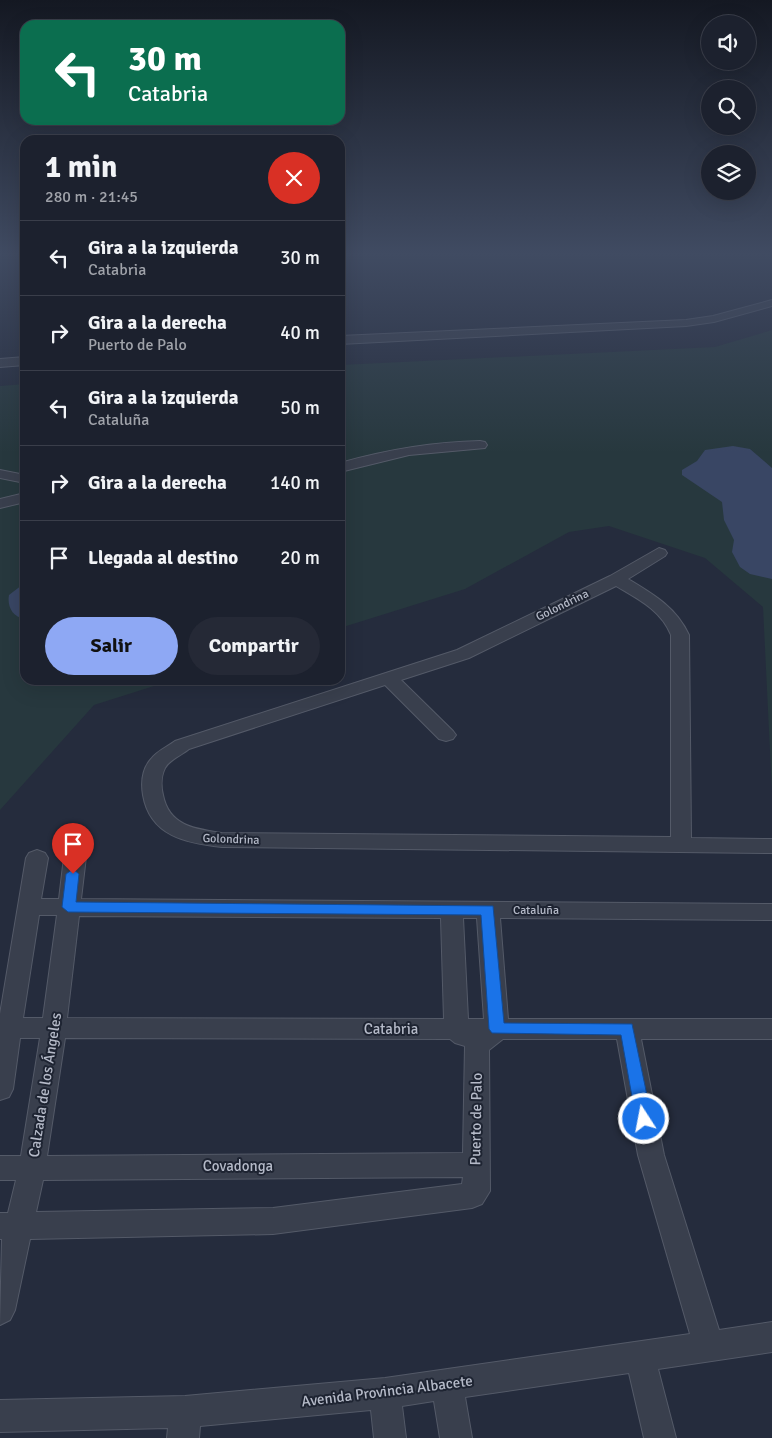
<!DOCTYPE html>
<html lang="es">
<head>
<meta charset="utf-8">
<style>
  body { margin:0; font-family:Signika,sans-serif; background:#252936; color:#f1f3f6; height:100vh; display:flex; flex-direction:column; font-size:19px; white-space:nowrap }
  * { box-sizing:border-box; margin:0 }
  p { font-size:16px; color:#a0a3aa }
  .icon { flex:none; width:28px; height:28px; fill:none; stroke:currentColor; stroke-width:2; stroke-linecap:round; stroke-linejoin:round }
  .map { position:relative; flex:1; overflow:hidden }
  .side { position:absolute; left:20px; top:135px; width:325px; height:550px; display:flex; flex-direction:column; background:#1c212e; border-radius:15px; box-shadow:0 5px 20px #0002,0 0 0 1px #3a3e4a }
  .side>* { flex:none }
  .hud { position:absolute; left:20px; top:20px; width:325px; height:105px; border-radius:15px; box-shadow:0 5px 20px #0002,0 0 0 1px #3a3e4a; background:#0b6e4f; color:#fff; overflow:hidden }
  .tools { position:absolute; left:701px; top:15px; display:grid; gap:10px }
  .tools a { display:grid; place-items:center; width:55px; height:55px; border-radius:50%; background:#1c212e; box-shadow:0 5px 20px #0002,0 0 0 1px #3a3e4a; font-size:25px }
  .pin { position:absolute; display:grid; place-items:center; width:42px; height:42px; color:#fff; margin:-51px -21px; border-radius:50% 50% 50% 0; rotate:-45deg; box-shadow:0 0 5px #0007 }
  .pin .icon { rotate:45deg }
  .me { position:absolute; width:55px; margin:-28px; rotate:349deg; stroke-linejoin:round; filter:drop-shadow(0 0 4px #0008) }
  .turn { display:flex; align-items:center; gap:18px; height:105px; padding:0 25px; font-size:22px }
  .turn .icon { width:65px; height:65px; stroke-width:2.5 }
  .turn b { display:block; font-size:35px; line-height:42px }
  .round { display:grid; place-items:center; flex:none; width:52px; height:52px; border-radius:26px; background:#252936 }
  .head { display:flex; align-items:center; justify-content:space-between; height:85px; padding:0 25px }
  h1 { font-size:30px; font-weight:700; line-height:38px }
  .cta { display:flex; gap:10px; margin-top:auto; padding:10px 25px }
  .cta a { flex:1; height:58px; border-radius:30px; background:#8ea8f4; color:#111; font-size:20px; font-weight:700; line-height:58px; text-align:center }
  .cta a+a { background:#252936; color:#f1f3f6 }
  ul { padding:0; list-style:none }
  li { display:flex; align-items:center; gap:15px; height:75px; padding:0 25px; border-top:1px solid #3a3e4a }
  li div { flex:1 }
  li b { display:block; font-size:19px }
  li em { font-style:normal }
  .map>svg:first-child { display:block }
  .green { fill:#27383e }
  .water { fill:#394664 }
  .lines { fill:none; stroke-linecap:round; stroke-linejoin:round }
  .street-casing { stroke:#545a68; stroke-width:2 }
  .street { fill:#393f4d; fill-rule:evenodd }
  .route { fill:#1a73e8; stroke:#114b97 }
  .labels { text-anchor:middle; stroke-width:4; stroke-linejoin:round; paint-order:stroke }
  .street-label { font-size:12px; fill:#b5bac8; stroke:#1e2432 }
  .near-street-label { font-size:15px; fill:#b5bac8; stroke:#1e2432 }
</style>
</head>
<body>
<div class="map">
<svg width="772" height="1438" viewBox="0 0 772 1438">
  <rect width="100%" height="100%" fill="#252c3d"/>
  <path class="green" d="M772,330V792L763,607L705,558L609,526L569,532L465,589L340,628V365L715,347Z
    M25,384V680H173L94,705L0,810V386Z"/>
  <path class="water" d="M733,446L750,449L772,468V579L750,574L740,567L732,552L734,540L724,520L722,502L682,475V470L697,461L705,450Z
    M25,578V618C12,618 7,605 9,595L22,585Z"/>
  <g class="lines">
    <defs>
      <path id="street" d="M772,300V306L714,322L686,326L340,344V336L686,320L713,316Z
        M25,357V365L0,367V359Z
        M480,441L485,442L487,445L485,448L409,455L340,472V463C386,450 432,442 480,441Z
        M0,470L25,475V483L0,478Z
        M25,493V502L0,508V499Z
        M659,548L665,550L667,553L665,556L628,579C653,594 676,607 689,635L691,838L772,839V853L222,847C186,843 150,836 143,795C141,783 142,769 151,759C157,751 167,747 175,741L457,650L610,576ZM616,586C638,599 661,610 671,635V837L222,833C195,829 169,826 163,795C161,787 161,776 165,768C169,760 182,755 189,749L385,685L439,739L446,741L453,739L456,735L453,731L401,680L469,658Z
        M75,849L83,852L86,857L81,899L772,904V920L500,918L508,1019H772V1039H641L664,1155L719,1330L772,1322V1352L658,1369L676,1438H644L629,1373L465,1397L472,1438H440L434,1401L402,1406L406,1438H374L371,1410L200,1426L199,1438H167L168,1428L0,1432V1400L185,1396L385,1378L690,1334L638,1155L617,1039H503L489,1050L490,1191L482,1204L472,1208L273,1234L30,1239L15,1310L10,1320L0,1325L2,1239H0V1213H8L16,1180H0V1156H21L40,1038H20L13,1089L9,1097L0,1100V1014L26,858L29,853L37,850L45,853L48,858L41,899H59L64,857L67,852ZM39,915H57L43,1018H23ZM79,916L441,918L444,1019L67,1018ZM463,918H477L484,1019H468ZM65,1038L450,1039L455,1043L465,1046L463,1153L47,1156ZM463,1177L462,1184L273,1208L36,1212L43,1180Z"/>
    </defs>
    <use href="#street" class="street-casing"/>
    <use href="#street" class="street"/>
  </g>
  <linearGradient id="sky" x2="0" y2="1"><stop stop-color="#141822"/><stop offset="0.56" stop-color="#404b62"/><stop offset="1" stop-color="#404b62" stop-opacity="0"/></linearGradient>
  <rect width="772" height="453" fill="url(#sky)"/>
  <path class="route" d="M73,869L79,874L76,902L493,906L504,1023L632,1024L652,1119L650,1124L644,1126L639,1124L636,1119L621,1035L492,1033L489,1029L481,915L68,912L62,907L66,874Z"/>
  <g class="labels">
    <g class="street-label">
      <text transform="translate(562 605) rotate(-26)" y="4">Golondrina</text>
      <text transform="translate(231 839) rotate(2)" y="4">Golondrina</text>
      <text x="536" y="914">Cataluña</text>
    </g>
    <g class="near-street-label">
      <text x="391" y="1034">Catabria</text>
      <text transform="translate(45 1085) rotate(-81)" y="5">Calzada de los Ángeles</text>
      <text transform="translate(476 1119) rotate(-89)" y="5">Puerto de Palo</text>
      <text x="238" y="1171">Covadonga</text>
      <text transform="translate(387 1391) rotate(-7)" y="5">Avenida Provincia Albacete</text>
    </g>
  </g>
</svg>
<div class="tools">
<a><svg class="icon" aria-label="sound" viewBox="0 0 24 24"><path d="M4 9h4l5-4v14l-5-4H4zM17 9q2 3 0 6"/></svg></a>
<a><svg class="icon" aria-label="search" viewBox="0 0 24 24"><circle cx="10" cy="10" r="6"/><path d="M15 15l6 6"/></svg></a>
<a><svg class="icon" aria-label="layers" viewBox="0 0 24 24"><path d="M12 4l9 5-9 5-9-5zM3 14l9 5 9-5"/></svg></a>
</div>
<div class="pin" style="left:73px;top:874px;background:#d93025"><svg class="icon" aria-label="arrive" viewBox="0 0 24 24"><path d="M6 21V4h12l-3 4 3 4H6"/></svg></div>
<svg class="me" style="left:644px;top:1119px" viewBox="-20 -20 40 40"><circle r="17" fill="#1a73e8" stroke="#fff" stroke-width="3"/><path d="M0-11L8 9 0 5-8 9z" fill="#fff"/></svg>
<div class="hud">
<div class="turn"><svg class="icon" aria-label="left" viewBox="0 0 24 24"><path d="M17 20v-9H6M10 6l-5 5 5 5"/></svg><div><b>30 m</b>Catabria</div></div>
</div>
<section class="side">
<div class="head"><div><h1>1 min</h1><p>280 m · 21:45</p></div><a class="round" style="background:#d93025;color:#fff"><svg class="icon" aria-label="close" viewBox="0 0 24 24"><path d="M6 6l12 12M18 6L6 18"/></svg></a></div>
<ul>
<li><svg class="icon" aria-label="left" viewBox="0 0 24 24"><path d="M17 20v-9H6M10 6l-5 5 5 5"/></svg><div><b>Gira a la izquierda</b><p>Catabria</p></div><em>30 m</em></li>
<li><svg class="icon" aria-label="right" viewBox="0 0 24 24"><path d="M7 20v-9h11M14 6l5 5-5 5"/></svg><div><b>Gira a la derecha</b><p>Puerto de Palo</p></div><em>40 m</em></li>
<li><svg class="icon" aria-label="left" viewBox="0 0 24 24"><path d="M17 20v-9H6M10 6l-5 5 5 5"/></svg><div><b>Gira a la izquierda</b><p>Cataluña</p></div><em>50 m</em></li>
<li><svg class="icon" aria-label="right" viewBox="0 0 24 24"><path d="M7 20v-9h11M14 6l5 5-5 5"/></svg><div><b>Gira a la derecha</b></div><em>140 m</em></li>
<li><svg class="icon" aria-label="arrive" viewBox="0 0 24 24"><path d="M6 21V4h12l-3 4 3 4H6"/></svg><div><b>Llegada al destino</b></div><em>20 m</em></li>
</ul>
<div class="cta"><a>Salir</a><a>Compartir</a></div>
</section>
</div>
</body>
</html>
